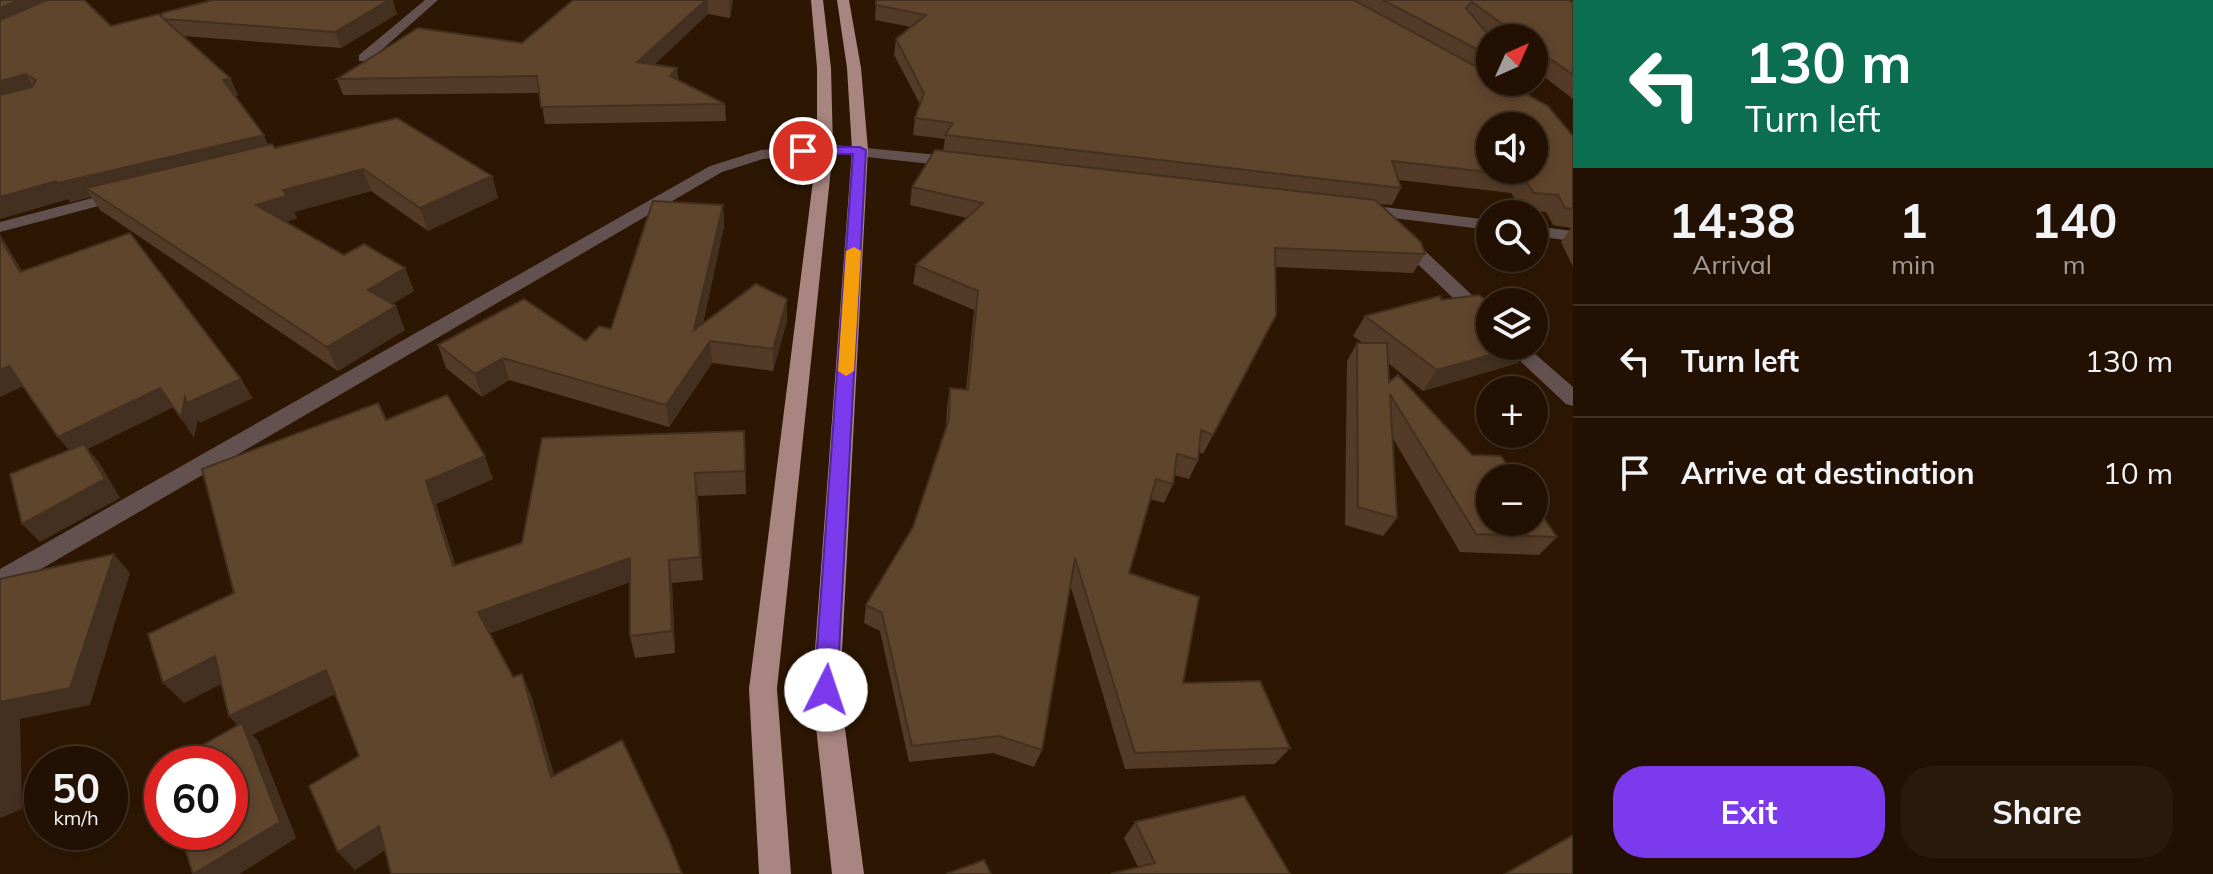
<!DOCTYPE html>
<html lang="en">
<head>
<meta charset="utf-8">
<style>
  body { margin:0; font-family:Mulish,sans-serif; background:#2a1a0c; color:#f1f3f6; height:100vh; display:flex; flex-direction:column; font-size:30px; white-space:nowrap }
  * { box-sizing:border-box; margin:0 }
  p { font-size:26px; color:#a29d99 }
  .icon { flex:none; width:44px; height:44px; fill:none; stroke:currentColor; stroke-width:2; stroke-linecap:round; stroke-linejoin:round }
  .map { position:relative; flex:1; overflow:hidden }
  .sheet { display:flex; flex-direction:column; background:#221102; width:640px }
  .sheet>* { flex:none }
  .banner { background:#0b6e4f; color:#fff; overflow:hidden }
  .needle { width:52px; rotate:45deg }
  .tools { position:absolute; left:1476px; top:24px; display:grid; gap:16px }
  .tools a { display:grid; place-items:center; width:72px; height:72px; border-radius:50%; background:#221102; box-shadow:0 4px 12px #0003,0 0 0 2px #3f3124; font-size:40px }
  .speed { position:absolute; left:24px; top:746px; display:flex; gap:16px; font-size:40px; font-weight:700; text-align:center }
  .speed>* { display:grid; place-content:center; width:104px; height:104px; border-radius:50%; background:#221102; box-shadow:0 4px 12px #0003,0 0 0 2px #3f3124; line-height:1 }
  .speed small { font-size:20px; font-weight:400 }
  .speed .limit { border:12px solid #d22; background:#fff; color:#111 }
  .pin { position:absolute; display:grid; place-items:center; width:68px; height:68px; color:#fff; margin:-34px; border:4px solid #fff; border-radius:50%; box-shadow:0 2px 8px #0007 }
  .me { position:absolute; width:88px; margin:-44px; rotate:4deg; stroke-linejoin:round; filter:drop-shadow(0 0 6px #0008) }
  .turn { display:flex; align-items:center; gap:28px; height:168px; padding:0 40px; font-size:36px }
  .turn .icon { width:104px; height:104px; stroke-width:2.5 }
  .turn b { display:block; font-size:56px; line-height:68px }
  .eta { display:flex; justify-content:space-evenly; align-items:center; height:136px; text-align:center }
  .eta b { font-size:48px; font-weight:700; line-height:56px }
  .cta { display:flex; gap:16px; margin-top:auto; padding:16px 40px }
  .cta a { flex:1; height:92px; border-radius:32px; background:#7c3aed; color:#fff; font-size:32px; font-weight:700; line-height:92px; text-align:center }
  .cta a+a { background:#2a1a0c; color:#f1f3f6 }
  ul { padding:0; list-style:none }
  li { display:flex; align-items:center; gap:24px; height:112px; padding:0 40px; border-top:2px solid #3f3124 }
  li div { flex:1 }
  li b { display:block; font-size:30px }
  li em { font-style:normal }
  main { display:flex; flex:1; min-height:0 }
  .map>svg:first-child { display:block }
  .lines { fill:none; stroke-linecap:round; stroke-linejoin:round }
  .minor { fill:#62514f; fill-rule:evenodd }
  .tertiary { fill:#62514f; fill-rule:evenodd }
  .primary { fill:#a88581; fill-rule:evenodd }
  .wall { fill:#533b27 }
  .shaded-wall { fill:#433020 }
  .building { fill:#60452d; stroke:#433020; stroke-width:2; fill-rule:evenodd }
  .route { fill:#7c3aed; stroke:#51269a; stroke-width:2 }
  .slow { fill:#f59e0b }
</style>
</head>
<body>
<main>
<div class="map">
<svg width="1573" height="874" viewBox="0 0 1573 874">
  <rect width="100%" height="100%" fill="#2d1702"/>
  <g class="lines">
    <path class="minor" d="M425,0H438L369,61H359V55Z
      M825,144L833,149L830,152L763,159L722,172L0,593V569L710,166L761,150Z
      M123,190L131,195L129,198L0,232V222Z
      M1401,233L1407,234L1490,312V329L1483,327L1395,242L1392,238L1395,234Z
      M1504,346H1526L1573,387V406L1566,404Z"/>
    <path class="tertiary" d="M825,144L959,157L967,162L959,167L820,152L817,149Z
      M1359,204L1490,220V230L1353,213L1351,209Z
      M1534,226L1573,231V241L1534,236Z"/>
    <path class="primary" d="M811,0H823L831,68L833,149L777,689L791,874H759L749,689L817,149V68Z
      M837,0H849L861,68L868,150L840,690L864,874H832L812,690L852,150L847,68Z"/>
  </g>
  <path class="wall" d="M0,0L111,26L162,17L397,14L341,48L183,36L230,78L238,95L235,96L268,145L275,148L492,176L498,198L428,231L371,191L294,212L297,218L286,222L344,255L405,268L414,291L392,304L405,330L338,371L100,210L91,197L70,202L68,199L0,219Z
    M573,0H733L730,18L708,14L654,65L677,68L678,81L725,104L726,121L545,124L540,93L343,95L337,79L522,43Z
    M876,0H1567L1573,2V99L1534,69V38H1493L1489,35L1490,38V82H1512L1510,85L1573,136V267L1561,242L1571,228L1553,225L1546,212L1522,210L1511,193L1399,180L1401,188L1392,205L1379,204L1425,254L1413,273L1275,267L1276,315L1203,454L1199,452L1198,460L1189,479L1174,475L1173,484L1164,503L1150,499L1129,573L1183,683L1290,748L1275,764L1125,769L1070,584L1042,750L1034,767L993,753L909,762L880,631L864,623L866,605L913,527L946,427L947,407L950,388L966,390L974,310L913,284L916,265L967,218L910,205L912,187L943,151L945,139L913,135L915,118L920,104L894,55L896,39L911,27L875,20Z
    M723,205L724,226L703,324L787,321L773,371L712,363L669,427L509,380L482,397L446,368L438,345L586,341L611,329Z
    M1441,300L1518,363L1423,391L1388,363L1389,382L1472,455L1557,537L1539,555L1460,552L1392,437L1397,518L1383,536L1345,525L1347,361L1357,343H1363L1353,336L1365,316Z
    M386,420L493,479L436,504L455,565L522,543L744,431L746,494L698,496L703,580L672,583L675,653L635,658L630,636V582L490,633L513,677L531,695L554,775L668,838L385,850L355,870L338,852L359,756L335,694L252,735L258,741L296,838L239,874H193L238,726L229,716L221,684L184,703L234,593Z
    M1135,822L1290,874L1138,867L1124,838Z"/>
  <path class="shaded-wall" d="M19,0H65L0,28V8Z
    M389,0H393L397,14L341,48L335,32Z
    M706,0H708V14L639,79L637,62Z
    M730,0H733L730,18L729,2Z
    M677,68L679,84L670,76Z
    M26,74L36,91L0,102V81Z
    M230,78L238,95L230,98L223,80Z
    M264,135L272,153L86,188L91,197L70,202L58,183Z
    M363,169L371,191L294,212L297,218L267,228L256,205L283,190Z
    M492,176L498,198L428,231L420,208Z
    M56,181L68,199L0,219V197Z
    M723,205L724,226L696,353L694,330Z
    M0,234L34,291L20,272L0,238Z
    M405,268L414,291L377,313L368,290Z
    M787,299V321L773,371V349Z
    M396,306L405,330L338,371L327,347Z
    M710,341L712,363L669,427L666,405Z
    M1522,346H1531L1518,363L1423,391L1437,370Z
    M503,358L509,380L482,397L475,374Z
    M9,366L26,385L0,397V370Z
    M241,379L253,398L200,423L198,420L194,438L181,418L185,397Z
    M160,388L174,407L88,449L99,462L120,498L40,542L22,524L74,456L58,437Z
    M485,456L493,479L436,504L463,588L453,566L426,481Z
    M695,473L698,496L703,580L700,557Z
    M114,554L130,573L90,705L20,719L22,809L0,818V702Z
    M630,558L635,580L488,634L478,612Z
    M669,560L672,583L675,653L672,631Z
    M215,656L233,678L184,703L163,683Z
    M326,670L341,691L252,735L258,741L296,838L239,874H195L246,734L229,716Z
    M522,674L531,695L560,796L551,777Z
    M379,826L394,844L355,870L338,852Z"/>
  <path class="building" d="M0,0H19L0,8Z
    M47,0H84L111,26L159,14L162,17V13L213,0H389L335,32L164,19L230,78L223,80L264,135L58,183L56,181L0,197V95L32,87L36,80L26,74L0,81V20Z
    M573,0H706L637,62L677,68L670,76L725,104L541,107L537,76L337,79L418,28L522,43Z
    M876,0H1354L1490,74V82H1504L1548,106L1573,136V209L1565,208L1558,195L1534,193L1522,176L1392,161L1401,188L945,135L953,123L915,118L924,93L896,39L926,15L876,5ZM1490,126H1534V170H1490Z
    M1383,0H1567L1573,2V75L1534,47V38H1522L1472,2L1466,8L1491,38H1490V56Z
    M397,118L492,176L420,208L363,169L283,190L287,196L256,205L344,255L364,244L405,268L368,290L396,306L327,347L86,188L272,144L275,148Z
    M935,150L1375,200L1421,242L1425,254L1275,248L1276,315L1213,435L1201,430L1198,460L1177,454L1173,484L1156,479L1129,573L1199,597L1183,683L1260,681L1290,748L1135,753L1075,558L1042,750L999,736L912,746L882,613L866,605L913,527L949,419L950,388L968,390L978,291L916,265L983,203L912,187Z
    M653,201L723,205L694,330L756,284L787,299L773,349L710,341L666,405L503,358L475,374L438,345L524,299L586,341L599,326L611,329Z
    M130,233L241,379L187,403L185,397L181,418L160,388L58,437L9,366L0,370V238L20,272Z
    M1479,295L1490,303V346H1522L1437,370L1365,316L1440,296L1441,300Z
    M1357,343H1387L1389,382L1398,375L1472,455L1501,456L1516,478H1490V522H1534V504L1557,537L1476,534L1390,394L1397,518L1358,507Z
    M447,395L485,456L426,481L453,566L522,543L542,438L744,431L745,471L695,473L700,557L669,560L672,631L630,636V558L478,612L513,677L522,674L551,777L622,740L668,838L682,874H391L379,826L338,852L309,786L359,756L326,670L229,716L215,656L163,683L148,634L234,593L202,469L378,403L386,420Z
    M84,444L105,479L22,524L10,474Z
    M114,554L70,688L0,702V579Z
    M242,723L280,822L193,874L180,832H230V764H169Z
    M1244,796L1290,874H1110L1155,863L1135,822Z
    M1573,835V874H1505Z
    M984,860L991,874H946Z"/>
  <path class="route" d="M803,147H860L866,150L837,690L834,697L826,701L818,697L814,690L853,154H799L797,151Z"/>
  <path class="slow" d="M854,247L861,251L854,371L846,376L838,371L846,251Z"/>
</svg>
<div class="tools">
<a><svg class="needle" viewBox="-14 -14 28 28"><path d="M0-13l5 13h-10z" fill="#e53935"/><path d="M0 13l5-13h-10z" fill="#a29d99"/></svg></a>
<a><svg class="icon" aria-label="sound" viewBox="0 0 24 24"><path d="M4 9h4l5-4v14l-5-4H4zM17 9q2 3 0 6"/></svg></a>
<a><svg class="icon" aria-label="search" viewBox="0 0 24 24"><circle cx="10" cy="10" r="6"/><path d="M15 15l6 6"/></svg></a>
<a><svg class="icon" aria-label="layers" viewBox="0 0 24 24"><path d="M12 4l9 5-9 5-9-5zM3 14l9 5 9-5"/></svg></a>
<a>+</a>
<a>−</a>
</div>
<div class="speed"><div>50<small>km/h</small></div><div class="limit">60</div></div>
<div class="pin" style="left:803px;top:151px;background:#d93025"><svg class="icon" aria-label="arrive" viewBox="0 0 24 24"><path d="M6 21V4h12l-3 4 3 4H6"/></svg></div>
<svg class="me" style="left:826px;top:690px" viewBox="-20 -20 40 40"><circle r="19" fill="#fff"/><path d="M0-13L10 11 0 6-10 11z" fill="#7c3aed"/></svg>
</div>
<section class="sheet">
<div class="banner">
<div class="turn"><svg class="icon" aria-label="left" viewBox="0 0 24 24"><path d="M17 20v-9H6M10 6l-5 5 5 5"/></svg><div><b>130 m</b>Turn left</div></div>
</div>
<div class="eta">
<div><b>14:38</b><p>Arrival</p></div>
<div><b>1</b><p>min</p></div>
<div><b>140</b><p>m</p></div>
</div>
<ul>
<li><svg class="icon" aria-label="left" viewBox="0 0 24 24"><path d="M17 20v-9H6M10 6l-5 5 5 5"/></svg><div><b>Turn left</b></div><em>130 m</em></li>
<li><svg class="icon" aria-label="arrive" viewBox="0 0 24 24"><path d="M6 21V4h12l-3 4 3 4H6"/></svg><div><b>Arrive at destination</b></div><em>10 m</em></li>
</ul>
<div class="cta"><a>Exit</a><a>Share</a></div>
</section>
</main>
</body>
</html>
